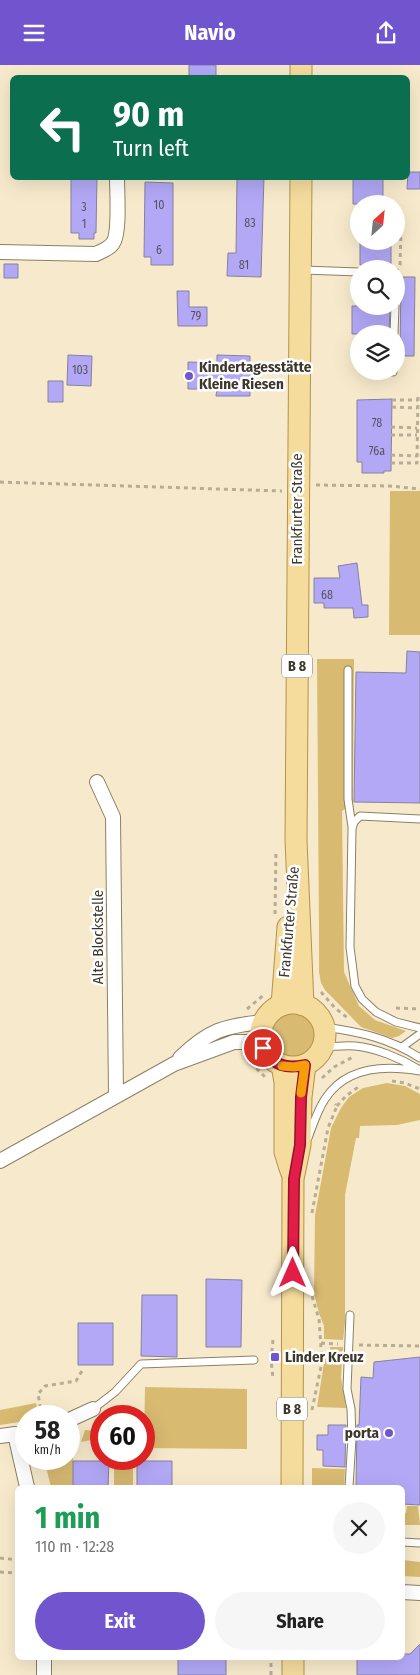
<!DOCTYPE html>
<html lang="en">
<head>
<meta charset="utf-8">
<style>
  body { margin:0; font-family:"Fira Sans Condensed",sans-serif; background:#f6f6f6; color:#222; height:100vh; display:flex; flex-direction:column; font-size:19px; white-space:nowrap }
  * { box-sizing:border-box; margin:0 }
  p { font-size:16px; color:#767676 }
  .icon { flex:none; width:28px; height:28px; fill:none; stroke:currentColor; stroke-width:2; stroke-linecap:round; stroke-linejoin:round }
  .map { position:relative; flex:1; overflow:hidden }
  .details { position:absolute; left:15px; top:1420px; width:390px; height:175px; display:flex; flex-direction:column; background:#fff; border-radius:8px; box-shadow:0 5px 20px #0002 }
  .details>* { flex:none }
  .guide { position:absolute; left:10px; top:10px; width:400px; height:105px; border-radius:8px; box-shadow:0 5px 20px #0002; background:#0b6e4f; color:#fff; overflow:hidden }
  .needle { width:32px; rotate:27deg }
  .buttons { position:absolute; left:350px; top:130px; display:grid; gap:10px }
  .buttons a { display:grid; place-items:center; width:55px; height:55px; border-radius:50%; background:#fff; box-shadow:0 5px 20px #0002; font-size:25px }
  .speed { position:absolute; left:15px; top:1340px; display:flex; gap:10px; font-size:25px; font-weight:700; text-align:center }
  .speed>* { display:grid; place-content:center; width:65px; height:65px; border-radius:50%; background:#fff; box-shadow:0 5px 20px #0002; line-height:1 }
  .speed small { font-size:12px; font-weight:400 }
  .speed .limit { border:8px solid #d22; background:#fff; color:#111 }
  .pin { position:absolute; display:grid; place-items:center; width:42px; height:42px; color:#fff; margin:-21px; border:2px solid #fff; border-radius:50%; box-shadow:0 1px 5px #0007 }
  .me { position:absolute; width:55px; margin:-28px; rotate:0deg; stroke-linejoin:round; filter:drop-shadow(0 0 4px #0008) }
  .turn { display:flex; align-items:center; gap:18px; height:105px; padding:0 20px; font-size:22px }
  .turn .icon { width:65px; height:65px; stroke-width:2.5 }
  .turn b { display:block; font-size:35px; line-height:42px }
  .round { display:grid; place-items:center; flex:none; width:52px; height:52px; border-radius:26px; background:#f6f6f6 }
  .overview { display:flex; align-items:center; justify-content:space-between; height:85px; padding:0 20px }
  h1 { font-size:30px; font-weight:700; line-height:38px; color:#1e9e55 }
  .action { display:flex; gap:10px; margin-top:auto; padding:10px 20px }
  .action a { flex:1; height:58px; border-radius:30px; background:#7155cf; color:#fff; font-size:20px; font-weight:700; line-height:58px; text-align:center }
  .action a+a { background:#f6f6f6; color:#222 }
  header { display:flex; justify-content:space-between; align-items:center; height:65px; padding:0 20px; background:#7155cf; color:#fff; font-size:22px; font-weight:700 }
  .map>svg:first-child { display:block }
  .green { fill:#d8ba71 }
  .building { fill:#b2a8f6; stroke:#85829e }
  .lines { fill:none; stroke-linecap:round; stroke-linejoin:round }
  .lane-casing { stroke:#8c8064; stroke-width:9 }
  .street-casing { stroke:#8c8064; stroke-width:16 }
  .primary-casing { stroke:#b1934b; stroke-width:23 }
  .path { stroke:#b7ac95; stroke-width:3; stroke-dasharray:4 4; stroke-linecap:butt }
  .lane { stroke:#fff; stroke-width:7 }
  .street { stroke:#fff; stroke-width:14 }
  .primary { stroke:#f5dc9d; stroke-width:21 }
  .route-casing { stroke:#92132f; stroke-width:12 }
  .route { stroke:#e11d48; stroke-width:9 }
  .slow { stroke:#f59e0b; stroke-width:9 }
  .poi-dot { fill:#7155cf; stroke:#fff; stroke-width:2 }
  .labels { text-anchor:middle; stroke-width:5; stroke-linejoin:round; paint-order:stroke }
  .number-label { font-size:12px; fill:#5a535e }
  .shield { fill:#fff; stroke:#77736b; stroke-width:1 }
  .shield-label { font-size:14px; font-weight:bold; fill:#3d372c }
  .poi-label { font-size:15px; font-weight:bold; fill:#3d372c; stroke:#fff; text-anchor:start }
  .street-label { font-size:15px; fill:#3d372c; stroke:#fff }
</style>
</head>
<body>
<header><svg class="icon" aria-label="menu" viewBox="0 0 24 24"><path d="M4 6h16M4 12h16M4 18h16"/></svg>Navio<svg class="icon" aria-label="share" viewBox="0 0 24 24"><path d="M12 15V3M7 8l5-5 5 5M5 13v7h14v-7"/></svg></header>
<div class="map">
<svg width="420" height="1610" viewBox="0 0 420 1610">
  <rect width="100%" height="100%" fill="#f7eacc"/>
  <path class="green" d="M390,426H420V570H389Z
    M317,594H354L353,738L342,746L344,907L359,941L375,955L406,966L399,971L392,973L361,962L325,925L321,918L319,907V868Z
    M266 970a27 27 0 1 1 54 0a27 27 0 1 1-54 0Z
    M387,1018L405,1021L420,1029V1055L397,1060L360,1061L359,1073H356L345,1130V1258L343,1275L324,1274V1261L319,1248L314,1229L315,1150L331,1063L341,1043L349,1032L363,1023Z
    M330,1282H343L341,1312L346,1343L317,1342L324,1298L325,1294L330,1291Z
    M145,1322L247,1324V1384L144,1383Z
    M36,1338L38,1351H26V1356L0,1360V1345Z
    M101,1364V1373L81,1377L85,1365L95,1366Z
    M73,1379V1422H51L44,1394H69V1380Z
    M114,1394H133V1422H114Z
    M312,1403L345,1404L344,1422H312Z
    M407,1441H418L420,1460H403V1462V1448H406Z
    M403,1495L420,1497V1512L403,1511Z"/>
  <path class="building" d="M189,0H216V12H189Z
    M408,107H420V124H407Z
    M71,112H97L96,168H94V174H79V168H71Z
    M237,112H264L261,212L227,211L228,188H236Z
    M353,114H383V139H353Z
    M145,117L173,118V200H151V192H144Z
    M360,176H391V200H360Z
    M4,199H18V213H4Z
    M401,212H415L414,291H400Z
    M177,226H189V242H207V261H178Z
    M352,241H390L389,269H352Z
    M68,290L92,291L91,321L67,320Z
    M217,290L250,291V331H216L217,324H188V297L217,298Z
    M48,316H63V337H48Z
    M392,334L391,406H384V408H362V397H357V335Z
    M357,498L362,540H368V552L354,553L353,543H324V538H314V513H340L338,501Z
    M407,586L420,587V738L354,737L356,607L406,608Z
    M206,1214L242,1215L241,1282H206Z
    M142,1230H177V1292L141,1291Z
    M78,1258H113V1300H78Z
    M420,1292V1440L402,1439V1422H356L357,1360H359L361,1312L373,1313L374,1297Z
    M328,1360H346L345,1402L323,1401V1385H317V1370H328Z
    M73,1396H109L108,1422H73Z
    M137,1396H172V1422H137Z
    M420,1579V1610H357V1592H402V1589H410Z
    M178,1592H226V1610H178Z"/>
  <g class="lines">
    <defs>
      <path id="lane" d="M303,205L359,207
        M394,269L395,241
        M393,307V306
        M348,605V734L352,762
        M420,754L360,751L354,757L352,764L350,882L355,921L362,934L376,947L396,957L420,963
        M324,962C360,967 389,973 420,993
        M323,982C333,982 344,980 355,981C376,983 400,993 418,1004
        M402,982L420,969
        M308,1073C313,1060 317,1046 325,1034C346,1001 386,1000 420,1006
        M93,1344L115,1327L141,1299L254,1295
        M349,1422L352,1373L351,1344L347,1324L350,1250
        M402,1477L420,1478"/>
      <path id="street" d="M0,187L96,189C102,186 109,184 113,178C120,168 117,127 117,112
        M97,717L113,752L116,1031
        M180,993C209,965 224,961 263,957
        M0,1096L174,999L234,977H253L263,983
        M69,1355L93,1344
        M0,1371L15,1369L27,1422
        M402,1527L420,1528
        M44,1592V1610"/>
      <path id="primary" d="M301,0V12
        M301,112L296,775L303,940
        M261 970a32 32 0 1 1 64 0a32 32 0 1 1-64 0Z
        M282,940L288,862
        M282,1000L285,1017V1087L291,1106
        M292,1422L293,1114L300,1080L301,1032L305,1000
        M293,1592V1610"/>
    </defs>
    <use href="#lane" class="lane-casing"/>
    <use href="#street" class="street-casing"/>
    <use href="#primary" class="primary-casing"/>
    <path class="path" d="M396,207L400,200L401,164
      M392,335H418
      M392,342L417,343
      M391,362L417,363
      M391,370H417
      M391,390L417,391
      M391,398H417L418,328
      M0,417L282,426
      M316,420L390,421L420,424
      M275,849L276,785
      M321,927L335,943L349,954
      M396,943L420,944
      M247,944L265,929
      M245,992L265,1012
      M322,1013L334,1002L353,992
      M392,1016L405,1018L420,1024
      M337,1041L346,1031L361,1020
      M312,1148L328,1063L337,1041L335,1039
      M273,1275L271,1295L273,1313
      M321,1278L338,1279
      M359,1280L420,1281
      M312,1345L322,1297L319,1254L312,1231
      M42,1351L38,1329L45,1321L76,1316L83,1304
      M0,1493L18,1495
      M0,1507L18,1508
      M271,1610V1592"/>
    <use href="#lane" class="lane"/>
    <use href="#street" class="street"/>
    <use href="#primary" class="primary"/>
  </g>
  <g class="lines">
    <defs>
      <path id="route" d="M263,983C274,1001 286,1004 305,1000L301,1032L300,1080L294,1114L293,1208"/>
    </defs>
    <use href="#route" class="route-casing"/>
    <use href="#route" class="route"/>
    <path class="slow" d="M282,1001L294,1002L305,1000L301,1028"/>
  </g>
  <g class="poi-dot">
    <circle cx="189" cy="311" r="5"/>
    <rect x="270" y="1287" width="10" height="10" rx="2.5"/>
    <circle cx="389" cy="1368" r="5"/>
  </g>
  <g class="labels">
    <g class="number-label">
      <text x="159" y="144">10</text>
      <text x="84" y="146">3</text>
      <text x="250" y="162">83</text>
      <text x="84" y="163">1</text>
      <text x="159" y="189">6</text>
      <text x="244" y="204">81</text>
      <text x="196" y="255">79</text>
      <text x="80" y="309">103</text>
      <text x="377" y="362">78</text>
      <text x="377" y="390">76a</text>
      <text x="327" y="534">68</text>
    </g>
    <g class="shield">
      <rect x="282" y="589.5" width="30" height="23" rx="4"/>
      <rect x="277" y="1332.5" width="30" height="23" rx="4"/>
    </g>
    <g class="shield-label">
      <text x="297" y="606">B 8</text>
      <text x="292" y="1349">B 8</text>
    </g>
    <g class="poi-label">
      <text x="199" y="307">Kindertagesstätte<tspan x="199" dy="17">Kleine Riesen</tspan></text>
      <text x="285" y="1297">Linder Kreuz</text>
      <text x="379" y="1373" text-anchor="end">porta</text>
    </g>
    <g class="street-label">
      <text transform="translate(297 444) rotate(-90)" y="5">Frankfurter Straße</text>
      <text transform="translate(289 857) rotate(-85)" y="5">Frankfurter Straße</text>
      <text transform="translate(98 872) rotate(-90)" y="5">Alte Blockstelle</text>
    </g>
  </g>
</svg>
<div class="buttons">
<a><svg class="needle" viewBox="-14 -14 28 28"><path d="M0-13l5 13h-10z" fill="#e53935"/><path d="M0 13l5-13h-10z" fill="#767676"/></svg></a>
<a><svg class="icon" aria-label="search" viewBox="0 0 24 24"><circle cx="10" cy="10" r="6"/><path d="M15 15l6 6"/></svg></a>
<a><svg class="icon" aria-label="layers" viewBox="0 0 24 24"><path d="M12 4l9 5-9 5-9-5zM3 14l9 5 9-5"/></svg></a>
</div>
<div class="speed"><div>58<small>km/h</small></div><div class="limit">60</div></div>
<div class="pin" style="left:263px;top:983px;background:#d93025"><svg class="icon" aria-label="arrive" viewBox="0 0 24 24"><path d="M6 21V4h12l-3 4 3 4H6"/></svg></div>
<svg class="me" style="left:293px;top:1208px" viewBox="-20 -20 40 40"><path d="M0-17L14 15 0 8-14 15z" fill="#e11d48" stroke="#fff" stroke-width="4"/></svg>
<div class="guide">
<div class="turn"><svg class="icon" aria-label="left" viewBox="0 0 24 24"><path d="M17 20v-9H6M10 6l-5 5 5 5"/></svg><div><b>90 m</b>Turn left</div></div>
</div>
<section class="details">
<div class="overview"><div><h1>1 min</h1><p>110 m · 12:28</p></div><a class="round"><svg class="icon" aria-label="close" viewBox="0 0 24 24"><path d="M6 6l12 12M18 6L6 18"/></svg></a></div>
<div class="action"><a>Exit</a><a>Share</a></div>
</section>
</div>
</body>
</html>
